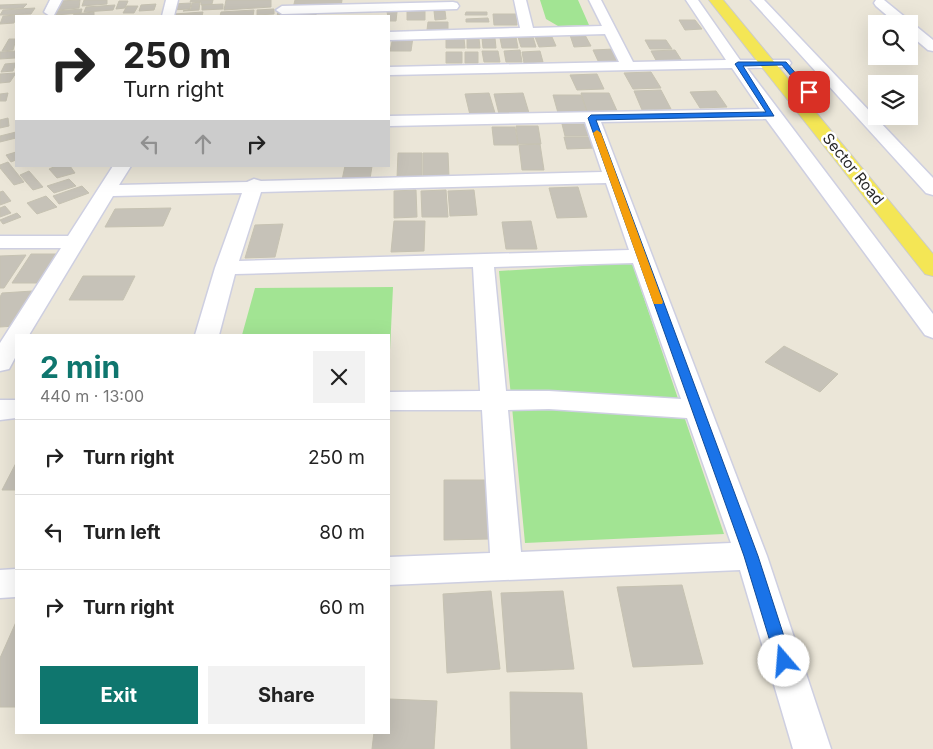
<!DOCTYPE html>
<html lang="en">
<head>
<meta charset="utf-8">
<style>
  body { margin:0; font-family:Inter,sans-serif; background:#f2f2f2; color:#222; height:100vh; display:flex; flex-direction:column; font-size:19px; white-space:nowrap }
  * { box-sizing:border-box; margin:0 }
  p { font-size:16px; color:#767676 }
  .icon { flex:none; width:28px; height:28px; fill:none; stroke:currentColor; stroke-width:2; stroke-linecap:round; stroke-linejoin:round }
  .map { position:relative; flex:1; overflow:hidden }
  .details { position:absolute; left:15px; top:334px; width:375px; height:400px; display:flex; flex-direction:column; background:#fff; border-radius:0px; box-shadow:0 5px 20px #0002 }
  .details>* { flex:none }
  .guide { position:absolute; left:15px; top:15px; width:375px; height:152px; border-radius:0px; box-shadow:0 5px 20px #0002; background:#fff; color:#222; overflow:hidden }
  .tools { position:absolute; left:868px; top:15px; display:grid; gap:10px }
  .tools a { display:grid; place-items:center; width:50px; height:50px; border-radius:0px; background:#fff; box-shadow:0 5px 20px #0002; font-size:25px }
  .pin { position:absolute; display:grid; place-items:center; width:42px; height:42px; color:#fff; margin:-21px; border-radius:10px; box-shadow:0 2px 8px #0006 }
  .me { position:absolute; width:55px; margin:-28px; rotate:342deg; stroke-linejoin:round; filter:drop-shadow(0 0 4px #0008) }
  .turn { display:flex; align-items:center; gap:18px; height:105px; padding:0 25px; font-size:22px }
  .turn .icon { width:65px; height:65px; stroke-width:2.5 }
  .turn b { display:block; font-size:35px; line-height:42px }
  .lanes { display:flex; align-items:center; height:48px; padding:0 25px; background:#0003; justify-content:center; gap:25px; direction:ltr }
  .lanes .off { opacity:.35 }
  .round { display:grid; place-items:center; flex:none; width:52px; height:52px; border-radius:0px; background:#f2f2f2 }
  .summary { display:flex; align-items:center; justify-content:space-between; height:85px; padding:0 25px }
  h1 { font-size:30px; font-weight:700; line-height:38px; color:#0f766e }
  .button { display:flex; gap:10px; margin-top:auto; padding:10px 25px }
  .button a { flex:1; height:58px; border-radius:0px; background:#0f766e; color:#fff; font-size:20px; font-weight:700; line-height:58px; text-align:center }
  .button a+a { background:#f2f2f2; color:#222 }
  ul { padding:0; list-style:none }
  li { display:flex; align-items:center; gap:15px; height:75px; padding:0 25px; border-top:1px solid #e0e0e0 }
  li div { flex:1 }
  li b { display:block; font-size:19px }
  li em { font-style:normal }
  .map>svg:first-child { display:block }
  .green { fill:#a2e493 }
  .building { fill:#c6c2b8; stroke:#c6c2b2 }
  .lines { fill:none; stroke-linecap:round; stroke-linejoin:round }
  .minor-casing { stroke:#cecfe1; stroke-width:3 }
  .major-casing { stroke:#cbcbcb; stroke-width:2 }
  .minor { fill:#fff; fill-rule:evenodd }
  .major { fill:#f4e655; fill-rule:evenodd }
  .route { fill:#1a73e8; stroke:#114b97 }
  .slow { fill:#f59e0b }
  .labels { text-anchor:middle; stroke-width:5; stroke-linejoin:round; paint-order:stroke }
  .far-street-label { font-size:15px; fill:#282828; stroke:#fff }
</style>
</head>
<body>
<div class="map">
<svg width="933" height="749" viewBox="0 0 933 749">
  <rect width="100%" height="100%" fill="#ebe6d8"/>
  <path class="green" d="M540,0H578L589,25L558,26L546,19Z
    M632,263L724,534L525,543L499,271Z
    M393,287L389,371V335H242L255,288Z"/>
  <path class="building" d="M80,0L79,8L57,10L59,1Z
    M84,0H107V4L82,6Z
    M191,0H213L212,4L201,5V2H190Z
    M226,0H271V7L224,10Z
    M295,0H342L341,7L293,8Z
    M119,1H128L125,8L116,9Z
    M200,2L199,10L183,11L191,9L192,3Z
    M191,3L190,9L171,10L172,4Z
    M27,4L23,8L0,9V5Z
    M156,4L154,10L139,11L141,5Z
    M223,4V9L202,10V5Z
    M115,5L113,10L84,12L86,7Z
    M127,6H138L134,13H123Z
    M35,8L31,14L0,15L3,10Z
    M82,9L81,13L55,15L56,11Z
    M274,9V14L257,15V10Z
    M254,10L253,16H220L221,12Z
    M316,10V16H277L278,12Z
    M407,11H425V20H407Z
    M434,11H445L446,19L435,20Z
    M94,12V16H73L74,14Z
    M203,12L202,16H173L174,14Z
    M387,12H397L396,21H389Z
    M466,12H487V15H465Z
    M493,14H516L517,25H494Z
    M17,15L14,23L0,24L3,16Z
    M488,18L489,22H466V19Z
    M679,20H695L702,29L685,30Z
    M428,22H448V30H427Z
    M570,35H585L591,46L574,47Z
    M393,37H413L411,51H390Z
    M516,37L518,48H502L500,38Z
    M518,37H533L536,47H521Z
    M535,37H552L556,46L539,47Z
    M464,38L465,48H446V39Z
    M467,38H479L480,48H467Z
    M482,38H495L496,48H483Z
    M9,39H16L13,50L2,51Z
    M645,40H666L672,49H650Z
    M614,49L620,62L599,63L593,50Z
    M520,50L522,62H506L504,51Z
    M675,50L682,61L657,62L651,51Z
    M16,51L15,58L0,59V52Z
    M482,51H498L500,62H484Z
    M540,51L543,62L524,63L522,52Z
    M446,52H462V63H446Z
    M465,52H478V63H465Z
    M16,63L13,71L1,72L5,64Z
    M651,72L661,88L633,89L624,73Z
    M16,73L10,82L0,83V74Z
    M597,74L604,89L577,90L570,75Z
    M661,90L671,109L642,110L634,91Z
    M716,91L727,107L700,108L690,92Z
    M8,93L6,101H0V94Z
    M489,93L495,113L470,115L465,94Z
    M523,93L529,113L499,114L494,94Z
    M581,93H609L618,113L588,114Z
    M553,95H581L587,112L558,113Z
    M8,118L9,126L0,128V120Z
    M562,124H585L588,136H565Z
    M516,126H538L541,144H518Z
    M492,127H515L518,145H494Z
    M16,132V138L0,142V136Z
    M564,137H591L595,148L567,149Z
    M540,144L544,170H522L519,145Z
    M16,152V160L11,162L6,155Z
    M398,153H422V177L397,178Z
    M423,153H448L449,177L423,178Z
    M8,162L24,182L14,185L0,168V165Z
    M56,166H70L75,173L57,178L49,169Z
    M345,166H372L370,179L342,180Z
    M29,171L43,187L33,190L20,175Z
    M69,179L76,186L54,193L47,186Z
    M82,186L89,193L59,204L53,196Z
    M578,187L587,217L557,218L549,188Z
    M416,190L417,217L394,218V191Z
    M446,190L448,217H422L421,191Z
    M474,190L477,215L450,216L448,191Z
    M3,191L11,201L0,205V192Z
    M46,196L57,207L37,214L27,203Z
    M5,206L11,213L0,217V208Z
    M171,208L163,226L105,227L115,209Z
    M17,213L21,217L3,224L0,220Z
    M394,221H425L424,251L391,252Z
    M531,221L537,249H506L502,222Z
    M283,224L275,257L245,258L255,225Z
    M31,254H56L38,283H12Z
    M26,255L4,288H0V256Z
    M83,276H135L123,300H69Z
    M33,291L15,326L0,327V297L2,293Z
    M784,346L838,374L820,392L765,362Z
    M16,463V490H2Z
    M444,480H486L489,539L444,540Z
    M682,585L703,664L633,667L617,587Z
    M491,591L500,669L447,673L443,594Z
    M563,591L574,669L507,672L501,593Z
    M16,622V707H0V658Z
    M510,692L582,693L587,749H511Z
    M389,699L437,701L434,749H372L374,732H389Z"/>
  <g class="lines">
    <defs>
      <path id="minor" d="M50,0H62L54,15L50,16L44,12Z
        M166,0H178L174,16H162Z
        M514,0H526L533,28L602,26L589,0H601L633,62L726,60L686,0H698L740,60H789L791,63L789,66L784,67L747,68L933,314V338L925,335L766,119L601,122L767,556L831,749H793L740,570L389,585V557L490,553L482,410H389V392L480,391L473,267L235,274L219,335H195L215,268L242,193L113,196L29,335H16V356L9,369L0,371V343L61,248H0V236H68L113,166H131L119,185L247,182L254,179L261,181L602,172L585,122L389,126V116L760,109L732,68L389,75V67L619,62L605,34L389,40V32L520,28ZM606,183L629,250L239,261L261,192ZM633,263L681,399L549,391H506L494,267ZM549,409L687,418L731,543L521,552L508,410Z
        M751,0H764L933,178V195L926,193Z
        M876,0H884L933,40V51L928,50L909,34V24H897L876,6L874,3Z
        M453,2L457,3L459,6L457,9L282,14L276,10L282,6Z
        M0,400H16V418L0,420Z
        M16,569V597L0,598V570Z"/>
      <path id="major" d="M709,0H723L933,254V276L925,274Z"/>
    </defs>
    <use href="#minor" class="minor-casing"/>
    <use href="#major" class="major-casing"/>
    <use href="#minor" class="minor"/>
    <use href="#major" class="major"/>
  </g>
  <path class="route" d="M786,62L811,91V94H806L782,65L743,66L774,116L596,120L758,556L792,661L790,667L784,669L779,667L776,661L744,556L588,118L591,115L766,112L735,64L738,62Z"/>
  <path class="slow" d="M597,130L601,133L663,302L662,304H654L653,302L593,133Z"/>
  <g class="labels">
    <g class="far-street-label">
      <text transform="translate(853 169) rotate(51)" y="5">Sector Road</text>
    </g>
  </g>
</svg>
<div class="tools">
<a><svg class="icon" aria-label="search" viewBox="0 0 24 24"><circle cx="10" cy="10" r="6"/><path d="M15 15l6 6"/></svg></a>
<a><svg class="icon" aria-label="layers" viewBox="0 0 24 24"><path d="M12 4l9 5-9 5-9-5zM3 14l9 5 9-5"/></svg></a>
</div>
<div class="pin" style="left:809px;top:92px;background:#d93025"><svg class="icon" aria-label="arrive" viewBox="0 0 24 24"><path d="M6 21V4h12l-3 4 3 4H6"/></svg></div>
<svg class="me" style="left:784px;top:661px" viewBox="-20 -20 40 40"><circle r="19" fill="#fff"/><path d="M0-13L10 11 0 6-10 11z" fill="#1a73e8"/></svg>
<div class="guide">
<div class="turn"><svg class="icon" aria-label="right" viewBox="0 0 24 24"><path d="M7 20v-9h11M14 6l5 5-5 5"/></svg><div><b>250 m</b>Turn right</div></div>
<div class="lanes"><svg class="icon off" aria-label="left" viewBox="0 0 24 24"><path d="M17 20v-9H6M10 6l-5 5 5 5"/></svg><svg class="icon off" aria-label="ahead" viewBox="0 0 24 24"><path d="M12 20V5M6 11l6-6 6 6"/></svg><svg class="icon" aria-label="right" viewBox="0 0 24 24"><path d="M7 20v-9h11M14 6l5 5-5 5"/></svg></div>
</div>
<section class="details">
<div class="summary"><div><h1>2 min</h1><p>440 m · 13:00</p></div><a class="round"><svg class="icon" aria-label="close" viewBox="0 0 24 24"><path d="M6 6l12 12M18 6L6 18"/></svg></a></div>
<ul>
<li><svg class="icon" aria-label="right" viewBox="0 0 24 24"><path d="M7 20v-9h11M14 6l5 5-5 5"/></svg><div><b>Turn right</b></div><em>250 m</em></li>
<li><svg class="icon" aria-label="left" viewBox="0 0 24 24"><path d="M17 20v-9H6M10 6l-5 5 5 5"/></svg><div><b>Turn left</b></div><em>80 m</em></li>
<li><svg class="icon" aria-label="right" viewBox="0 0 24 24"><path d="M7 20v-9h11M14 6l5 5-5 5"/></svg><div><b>Turn right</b></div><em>60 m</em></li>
</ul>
<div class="button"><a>Exit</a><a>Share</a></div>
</section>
</div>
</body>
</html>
